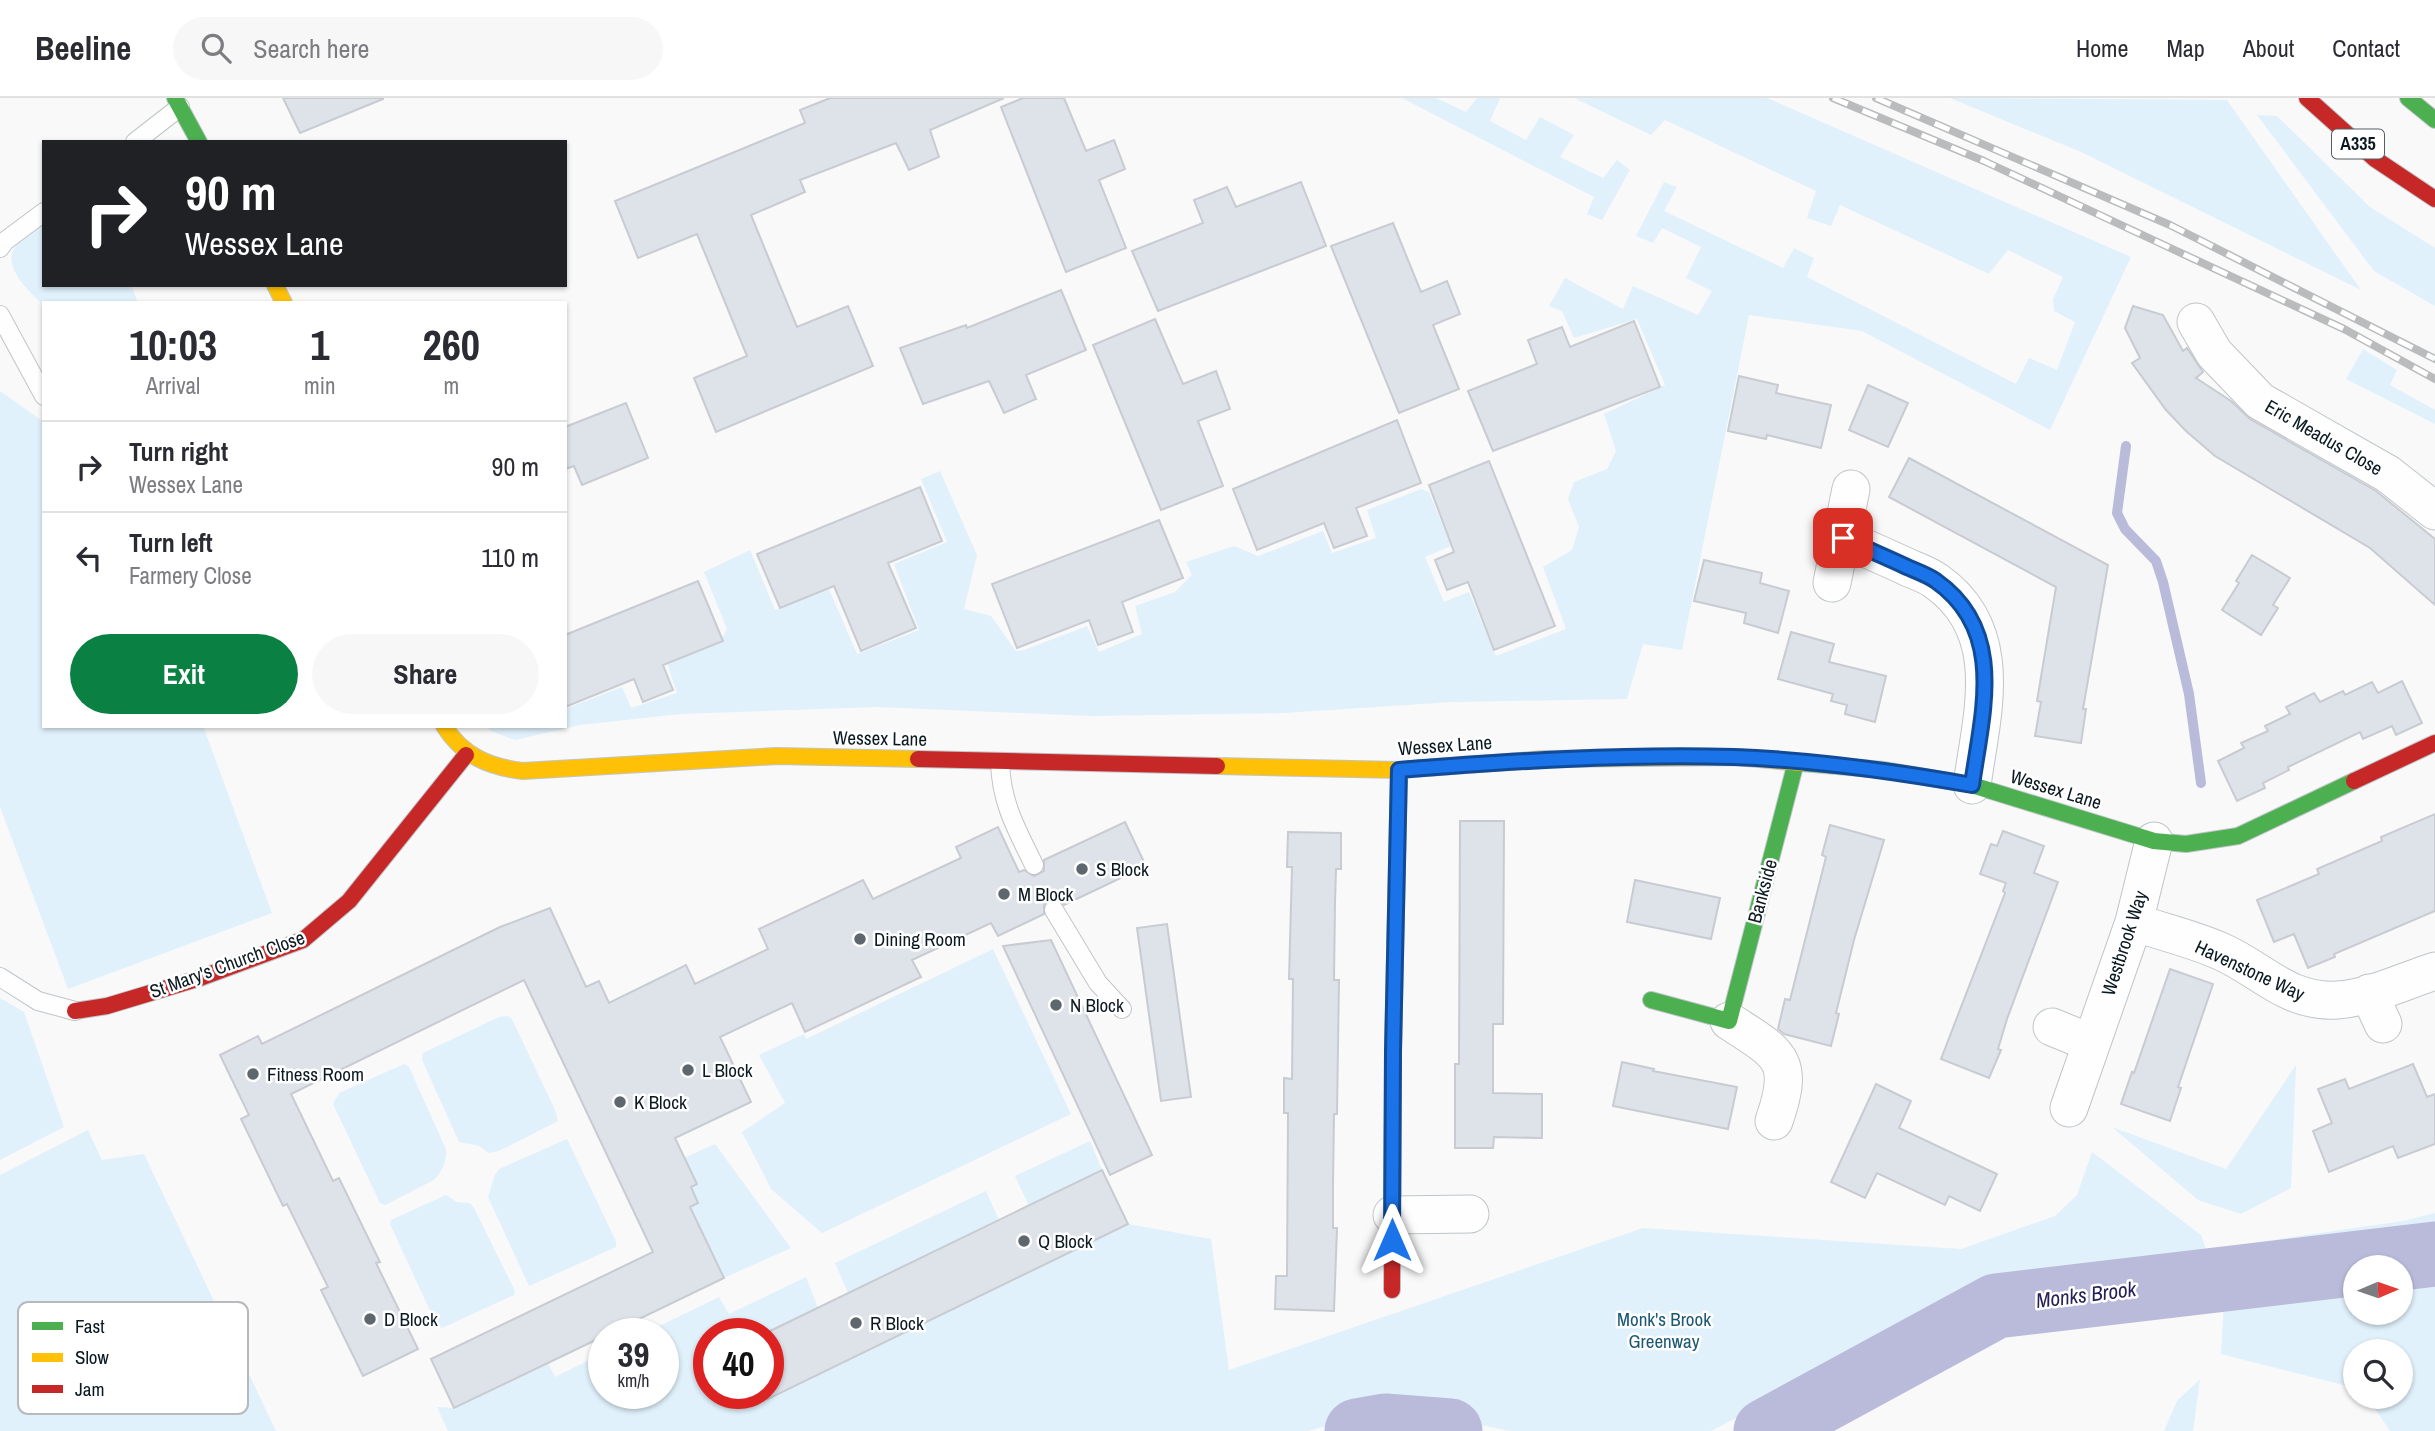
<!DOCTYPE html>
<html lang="en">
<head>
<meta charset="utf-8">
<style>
  body { margin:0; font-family:"Archivo Narrow",sans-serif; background:#f7f7f7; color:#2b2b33; height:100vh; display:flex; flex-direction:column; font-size:26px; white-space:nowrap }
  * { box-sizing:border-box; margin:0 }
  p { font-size:23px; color:#7c7c81 }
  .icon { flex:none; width:38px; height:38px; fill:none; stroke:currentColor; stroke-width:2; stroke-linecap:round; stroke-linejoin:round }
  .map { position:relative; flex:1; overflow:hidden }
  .details { position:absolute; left:42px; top:203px; width:525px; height:427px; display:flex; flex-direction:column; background:#fff; border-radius:0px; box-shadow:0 2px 5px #0004 }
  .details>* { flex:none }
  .guide { position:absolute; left:42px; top:42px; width:525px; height:147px; border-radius:0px; box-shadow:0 2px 5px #0004; background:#202124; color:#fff; overflow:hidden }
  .needle { width:46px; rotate:88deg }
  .tools { position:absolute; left:2343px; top:1157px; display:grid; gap:14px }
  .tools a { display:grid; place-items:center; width:70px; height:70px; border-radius:50%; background:#fff; box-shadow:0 2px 5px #0004; font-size:35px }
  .speed { position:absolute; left:588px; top:1220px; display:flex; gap:14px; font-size:35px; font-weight:700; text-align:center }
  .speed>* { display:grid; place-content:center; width:91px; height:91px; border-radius:50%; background:#fff; box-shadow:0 2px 5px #0004; line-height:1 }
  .speed small { font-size:18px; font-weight:400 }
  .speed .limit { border:10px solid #d22; background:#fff; color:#111 }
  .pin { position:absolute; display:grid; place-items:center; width:60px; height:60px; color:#fff; margin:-30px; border-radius:14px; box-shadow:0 4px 10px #0006 }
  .me { position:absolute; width:77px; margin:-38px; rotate:0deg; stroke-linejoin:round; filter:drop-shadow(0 0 5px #0008) }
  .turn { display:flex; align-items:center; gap:24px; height:147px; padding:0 28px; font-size:32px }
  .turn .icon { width:91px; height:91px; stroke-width:2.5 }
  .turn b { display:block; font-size:49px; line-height:60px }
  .eta { display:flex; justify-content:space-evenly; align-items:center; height:119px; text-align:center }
  .eta b { font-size:42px; font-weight:700; line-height:49px }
  .action { display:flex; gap:14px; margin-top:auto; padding:14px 28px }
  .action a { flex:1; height:80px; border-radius:42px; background:#0b8043; color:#fff; font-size:28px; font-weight:700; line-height:80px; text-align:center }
  .action a+a { background:#f7f7f7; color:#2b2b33 }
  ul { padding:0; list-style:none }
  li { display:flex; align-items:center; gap:21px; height:91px; padding:0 28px; border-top:2px solid #e1e1e2 }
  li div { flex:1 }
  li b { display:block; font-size:26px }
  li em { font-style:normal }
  header { display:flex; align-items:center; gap:42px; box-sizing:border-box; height:98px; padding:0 35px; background:#fff; border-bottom:2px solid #e1e1e2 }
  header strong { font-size:33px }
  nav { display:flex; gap:38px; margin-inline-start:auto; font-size:24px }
  .search { width:490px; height:63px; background:#f7f7f7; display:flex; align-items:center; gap:18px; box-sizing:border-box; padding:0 24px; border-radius:38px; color:#7c7c81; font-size:26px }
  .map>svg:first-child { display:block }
  .green { fill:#e0f1fb; fill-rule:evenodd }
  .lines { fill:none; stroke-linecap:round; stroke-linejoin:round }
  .stream { stroke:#babbda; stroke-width:10 }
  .river { stroke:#babbda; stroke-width:65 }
  .building { fill:#dee3e9; stroke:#c8cbd1; stroke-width:2 }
  .lane-casing { stroke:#bfc5c9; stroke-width:20 }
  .street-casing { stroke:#bfc5c9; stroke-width:39 }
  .fast-casing { stroke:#bfc5c9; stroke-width:18 }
  .slow-casing { stroke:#bfc5c9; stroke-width:18 }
  .jam-casing { stroke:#bfc5c9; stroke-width:18 }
  .lane { stroke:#fefefe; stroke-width:18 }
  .street { stroke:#fefefe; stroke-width:37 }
  .fast { stroke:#4caf50; stroke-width:16 }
  .slow { stroke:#ffc107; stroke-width:16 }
  .jam { stroke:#c62828; stroke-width:16 }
  .rail-casing { stroke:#b9bbbc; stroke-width:8 }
  .rail { stroke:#fff; stroke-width:5; stroke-dasharray:16; stroke-linecap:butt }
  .route-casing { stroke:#114b97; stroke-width:18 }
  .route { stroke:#1a73e8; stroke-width:12 }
  .poi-dot { fill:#5e676d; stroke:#fff; stroke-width:2.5 }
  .labels { text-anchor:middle; stroke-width:5; stroke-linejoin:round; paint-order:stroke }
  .shield { fill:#fff; stroke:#545e64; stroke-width:2 }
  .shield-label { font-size:18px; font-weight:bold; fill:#0b1921 }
  .street-label { font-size:19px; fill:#0b1921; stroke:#fff }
  .poi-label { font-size:19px; fill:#0b1921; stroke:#fff; text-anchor:start }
  .park-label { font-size:19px; fill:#1a5873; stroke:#fff }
  .water-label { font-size:21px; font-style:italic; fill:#272157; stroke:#fff }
  .key { fill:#fff; stroke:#b6babc; stroke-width:2 }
  .key-label { font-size:19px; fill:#0b1921 }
</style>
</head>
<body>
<header>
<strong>Beeline</strong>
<div class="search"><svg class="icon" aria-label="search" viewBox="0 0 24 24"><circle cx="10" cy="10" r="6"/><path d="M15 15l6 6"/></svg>Search here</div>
<nav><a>Home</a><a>Map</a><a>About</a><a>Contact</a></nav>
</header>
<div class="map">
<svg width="2435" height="1333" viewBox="0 0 2435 1333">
  <rect width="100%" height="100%" fill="#f9f9f9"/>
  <path class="green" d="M1402,0H1436L1466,14L1477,0H1500L1490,23L1526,42L1540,19L1574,37L1560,59L1603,80L1617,62L1630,72L1602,122L1587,116L1594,99Z
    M1574,0H1767L2131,159L2050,332L1862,233L1749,217L1682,552L1643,546L1627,601L1452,604L1284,615L1092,618L878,609L681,616L580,627L515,642L491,633L486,628H565V611L622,589L631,610L677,595L667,565L720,544L727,531L704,474L750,452L775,512L829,491L857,556L919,532L894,466L947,444L921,381L940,373L977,457L964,511L991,518L1016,553L1024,552L1087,528L1099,554L1142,536L1135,508L1175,494L1192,477L1186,464L1234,448L1258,458L1323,433L1332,455L1376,440L1367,412L1421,391L1429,394L1451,448L1425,459L1444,504L1469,494L1496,558L1566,531L1543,469L1572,452L1579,429L1568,401L1574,384L1607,371L1616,353L1604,316L1665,287L1637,221L1574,240L1562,213L1549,208L1565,180L1623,211L1633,188L1698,217L1712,193L1686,180L1701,149L1662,130L1653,145L1636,138L1664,84L1677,89L1664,113L1783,170L1794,150L1814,160L1807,179L2016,286L2029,260L2057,272L2075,224L2054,213L2053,201L2063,179L2008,152L1989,176L1840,107L1831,128L1807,120L1816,93L1665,22L1651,37Z
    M1950,0L2227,2L2361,192L2081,54Z
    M2257,17L2277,18L2370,109L2435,150V208L2374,173Z
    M44,126V187H131L138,205H44V208C30,193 0,169 16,147C23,139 35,132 44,126Z
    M2363,251L2397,272L2390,287L2435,312V326L2346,281Z
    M0,293L44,324V628H203L272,815L68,891L0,709Z
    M993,851L1071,1016L822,1135L771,1091L742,1034L785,1005L759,957L804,936L806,941Z
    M0,900L24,914L64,1029L0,1062Z
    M508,918L512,921L555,1012L558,1023L499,1053L489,1055L479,1048L459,1044L422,962L423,955L499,919Z
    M404,966L409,969L445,1049C449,1059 442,1075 434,1082L385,1107L380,1105L333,1006L339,995Z
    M2296,967L2291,1090L2241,1116L2198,1102L2112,1029L2226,1071Z
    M88,1032L102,1062L144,1056L276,1333H0V1077Z
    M567,1041L616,1143V1149L529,1188L488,1099L495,1077L499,1071Z
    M1090,1043L1102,1072L1029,1108L1015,1078Z
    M715,1046L791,1150L724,1180L690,1109L698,1105L691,1089L697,1086L684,1060Z
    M2092,1054L2201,1137L2207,1154L2147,1160L2084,1176L1995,1185L1711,1333H1510L1457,1322L1398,1316L1353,1321L1307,1333H448L437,1309L454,1310L548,1265L555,1279L604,1255V1295H663V1236L645,1235L719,1199L729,1216L806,1179L818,1210L765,1235L709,1236V1295H764L767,1301L1128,1126L1211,1141L1229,1272L1643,1130L1961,1151L2055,1118L2077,1097Z
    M986,1093L999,1122L848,1195L835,1165Z
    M446,1097L457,1104L470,1105L474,1110L515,1193L514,1197L442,1230L437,1228L390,1126L391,1122Z
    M2435,1115V1333H2390L2367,1299L2401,1298V1253H2356L2355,1290L2221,1256L2227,1152L2245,1146L2403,1123ZM2356,1169H2401V1214H2356Z
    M2200,1281L2193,1333H2164L2177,1303Z"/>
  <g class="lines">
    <path class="stream" d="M2126,348L2117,415L2125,431L2156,463L2163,484L2189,596L2201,685
      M2273,1150L2277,1175"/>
    <path class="river" d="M1357,1333L1385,1328L1450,1333
      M1766,1333L1996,1208L2435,1156"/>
  </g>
  <path class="building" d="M283,0H383V1L300,35Z
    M830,0H1004L930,32L939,59L909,72L896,45L800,82L805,94L751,117L797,229L848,208L873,268L716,334L694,280L747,258L697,136L638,160L615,103L805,25L800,12Z
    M1023,0H1064L1086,53L1114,42L1125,71L1099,82L1126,150L1066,174L1001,9Z
    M1301,84L1326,148L1158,213L1132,153L1203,125L1194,102L1227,89L1236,109Z
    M1393,125L1421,194L1447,183L1460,216L1433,227L1459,291L1399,315L1331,148Z
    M1061,192L1086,252L1026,277L1036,301L1004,315L989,283L923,306L900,250L966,227L967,230Z
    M2133,208L2163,217L2183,253L2187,250L2203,274L2196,280L2231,303L2250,321L2376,393L2435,441V507L2370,450L2215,358L2186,333L2166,312L2132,265L2140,260L2125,230Z
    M1155,221L1183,286L1216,273L1230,311L1198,323L1223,388L1161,412L1093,247Z
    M1634,223L1660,289L1493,353L1468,293L1537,266L1528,242L1562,229L1570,249Z
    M1739,278L1778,287L1776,295L1831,307L1821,350L1767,337L1766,341L1728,333Z
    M1868,287L1908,305L1888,349L1849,332Z
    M626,305L648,360L582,387L574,368L565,371V329Z
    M1397,322L1421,385L1356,410L1367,438L1334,450L1324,425L1257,452L1233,391Z
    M1909,360L2108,467L2083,611H2086L2081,645L2035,638L2041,604L2037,603L2056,489L1889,399Z
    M1489,363L1555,528L1494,552L1468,484L1447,492L1435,462L1454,454L1429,387Z
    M920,389L942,443L888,465L916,530L861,553L834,488L780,510L757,456Z
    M1159,422L1183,480L1122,504L1133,534L1098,547L1089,522L1017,550L992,486Z
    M2252,457L2290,480L2273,507L2278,510L2261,537L2222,512L2239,485L2236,483Z
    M1704,462L1762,475L1760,485L1789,493L1778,535L1744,525L1746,515L1694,503Z
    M698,483L723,543L663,567L673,592L643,604L634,581L565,609V537Z
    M1791,534L1834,546L1829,564L1886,578L1875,624L1845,616L1847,607L1831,603L1833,596L1778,581Z
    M2402,583L2422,625L2396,637L2392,628L2363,641L2360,634L2288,669L2289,672L2263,685L2265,690L2237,703L2218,663L2244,650L2241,645L2268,633L2265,628L2290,616L2286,609L2314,595L2320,604L2343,593L2345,597L2372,584L2378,595Z
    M2435,716V813L2334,856L2335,859L2308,870L2294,836L2274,844L2257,802L2319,776L2317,771L2382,743L2381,739Z
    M1460,723H1504L1503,926H1493V995L1542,996V1040L1494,1039L1493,1050H1455V966H1459Z
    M1125,724L1146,768L1064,807L1059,802H1049L1044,807V816L998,838L991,825L912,862L921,879L805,934L792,905L720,939L751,1004L675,1040L697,1086L691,1089L698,1105L690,1109L724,1180L608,1236H604V1238L454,1310L431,1261L653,1154L524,882L291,996L333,1083L339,1080L380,1164L376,1165L418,1251L363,1278L321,1192L328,1189L287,1106L283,1108L241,1021L249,1017L220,957L258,938L262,946L500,829L550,810L586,889L599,883L609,905L686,867L695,886L768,851L759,831L863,782L873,801L961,760L956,749L998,729L1019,774L1024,772L1034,778L1044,773V762Z
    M1830,727L1884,742L1854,842L1836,915L1839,916L1831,948L1784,936L1778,931L1785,901L1790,902L1799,866L1826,759L1822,757Z
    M2003,733L2044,748L2034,775L2058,784L2007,921L1998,951L2001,952L1989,980L1941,961L2005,795L2003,793L2006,785L1980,776L1991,746L1997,748Z
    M1288,734L1341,735V771H1336L1335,805L1334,882H1339L1337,1016H1334L1333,1086V1130H1337L1334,1213L1275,1211L1276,1178H1287L1288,1015H1284V980L1292,981L1293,881H1289L1292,769H1287Z
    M1635,782L1720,800L1711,841L1627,824Z
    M1167,826L1191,999L1161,1003L1137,830Z
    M1051,842L1152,1057L1110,1077L1003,848Z
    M2170,871L2213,886L2178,989L2181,990L2170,1023L2121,1006L2132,974L2134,975Z
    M1622,964L1654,971L1653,973L1737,989L1728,1031L1613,1008Z
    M2413,966L2427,999L2435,996V1046L2398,1060L2393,1048L2329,1074L2313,1033L2332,1025L2318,991L2345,981L2349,991Z
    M1876,986L1911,1003L1899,1030L1997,1076L1980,1113L1949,1098L1945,1107L1877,1075L1865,1100L1831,1084Z
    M1102,1072L1128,1126L768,1301V1234Z"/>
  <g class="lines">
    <defs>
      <path id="lane" d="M135,44L180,9
        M0,150L5,143L44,114
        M0,217L44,298
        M1000,664C1001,705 1017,732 1034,767
        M1054,812L1098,885L1122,911
        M0,879L38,903L75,913"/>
      <path id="street" d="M2196,224L2214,255L2260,303L2388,376L2435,413
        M1843,440C1864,450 1886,459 1907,469C1916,473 1928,477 1936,483C2007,533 1982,615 1972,687
        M1832,485L1851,391
        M2134,824C2162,834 2193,841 2220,853C2262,871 2287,905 2337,902C2370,900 2404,883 2435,873
        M2369,895L2383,926
        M1729,923C1779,956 1796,960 1774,1023
        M2052,929L2091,945
        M2069,1010L2134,824L2154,743
        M1392,1117L1470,1116"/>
      <path id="fast" d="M175,0L199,44
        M2408,0L2435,22
        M1801,665L1884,672L1972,687L2154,743L2186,746L2238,738L2354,683
        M1397,764L1399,672
        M1651,902L1729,923L1796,664"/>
      <path id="slow" d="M275,187L284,205
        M444,628C463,658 489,669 523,673L777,658L918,661
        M1217,668L1399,672L1545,661L1736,659L1801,665"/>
      <path id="jam" d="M2307,0L2375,61L2435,101
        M918,661L1217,668
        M2354,683L2435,645
        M75,913L107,908L200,880L303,842L349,803L466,657
        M1392,1192L1393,953L1397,764"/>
    </defs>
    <use href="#lane" class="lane-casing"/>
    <use href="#street" class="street-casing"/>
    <use href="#fast" class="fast-casing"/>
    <use href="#slow" class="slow-casing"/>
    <use href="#jam" class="jam-casing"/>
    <use href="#lane" class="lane"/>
    <use href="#street" class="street"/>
    <use href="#fast" class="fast"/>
    <use href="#slow" class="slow"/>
    <use href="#jam" class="jam"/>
    <defs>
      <path id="rail" d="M1833,0L1984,63L2166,148L2344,231L2435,281
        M1876,0L2170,127L2435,261"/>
    </defs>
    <use href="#rail" class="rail-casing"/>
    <use href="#rail" class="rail"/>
  </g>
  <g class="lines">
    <defs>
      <path id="route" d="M1392,1142L1393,953L1399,672C1511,663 1622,656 1734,659C1814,662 1893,673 1972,687C1982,615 2007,533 1936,483C1928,477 1916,473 1907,469C1886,459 1864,450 1843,440"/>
    </defs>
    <use href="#route" class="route-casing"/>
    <use href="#route" class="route"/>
  </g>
  <g class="poi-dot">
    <circle cx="1082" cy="771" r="7"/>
    <circle cx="1004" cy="796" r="7"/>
    <circle cx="860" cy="841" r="7"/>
    <circle cx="1056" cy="907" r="7"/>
    <circle cx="688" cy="972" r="7"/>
    <circle cx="253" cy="976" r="7"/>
    <circle cx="620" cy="1004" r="7"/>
    <circle cx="1024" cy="1143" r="7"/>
    <circle cx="370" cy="1221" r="7"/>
    <circle cx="856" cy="1225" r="7"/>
  </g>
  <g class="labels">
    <rect class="shield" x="2332" y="31.5" width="52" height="29" rx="5"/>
    <g class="shield-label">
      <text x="2358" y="52">A335</text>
    </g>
    <g class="street-label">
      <text transform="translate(2324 339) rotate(30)" y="7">Eric Meadus Close</text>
      <text transform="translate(880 640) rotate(1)" y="7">Wessex Lane</text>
      <text transform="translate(1445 647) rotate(-4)" y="7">Wessex Lane</text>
      <text transform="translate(2056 691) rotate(17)" y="7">Wessex Lane</text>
      <text transform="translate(1762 793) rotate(-75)" y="7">Bankside</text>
      <text transform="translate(2124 845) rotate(-72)" y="7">Westbrook Way</text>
      <text transform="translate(227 866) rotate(-20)" y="7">St Mary's Church Close</text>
      <text transform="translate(2250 872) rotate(25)" y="7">Havenstone Way</text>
    </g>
    <g class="poi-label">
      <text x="1096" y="778">S Block</text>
      <text x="1018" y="803">M Block</text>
      <text x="874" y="848">Dining Room</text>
      <text x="1070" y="914">N Block</text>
      <text x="702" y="979">L Block</text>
      <text x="267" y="983">Fitness Room</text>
      <text x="634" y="1011">K Block</text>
      <text x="1038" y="1150">Q Block</text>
      <text x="384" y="1228">D Block</text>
      <text x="870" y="1232">R Block</text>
    </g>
    <g class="park-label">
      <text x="1664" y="1228">Monk's Brook<tspan x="1664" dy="22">Greenway</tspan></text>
    </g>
    <g class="water-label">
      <text transform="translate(2086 1197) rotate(-7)" y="7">Monks Brook</text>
    </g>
  </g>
  <rect x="18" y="1204" width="230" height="112" rx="10" class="key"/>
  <rect x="32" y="1224" width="31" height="8" fill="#4caf50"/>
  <rect x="32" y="1255" width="31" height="9" fill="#ffc107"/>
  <rect x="32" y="1287" width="31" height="8" fill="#c62828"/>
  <g class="key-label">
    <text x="75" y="1235">Fast</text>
    <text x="75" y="1266">Slow</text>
    <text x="75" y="1298">Jam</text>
  </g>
</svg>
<div class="tools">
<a><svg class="needle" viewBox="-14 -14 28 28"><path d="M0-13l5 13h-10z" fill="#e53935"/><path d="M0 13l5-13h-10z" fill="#7c7c81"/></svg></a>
<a><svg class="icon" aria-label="search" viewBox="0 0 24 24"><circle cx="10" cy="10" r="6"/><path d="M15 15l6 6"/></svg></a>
</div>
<div class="speed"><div>39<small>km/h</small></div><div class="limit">40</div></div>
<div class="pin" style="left:1843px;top:440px;background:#d93025"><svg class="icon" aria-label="arrive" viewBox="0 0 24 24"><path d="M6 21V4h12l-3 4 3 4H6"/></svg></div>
<svg class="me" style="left:1392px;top:1142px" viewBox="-20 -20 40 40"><path d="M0-17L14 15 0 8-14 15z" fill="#1a73e8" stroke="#fff" stroke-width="4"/></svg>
<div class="guide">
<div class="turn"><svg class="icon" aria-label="right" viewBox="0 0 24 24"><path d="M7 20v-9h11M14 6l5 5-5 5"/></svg><div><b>90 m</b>Wessex Lane</div></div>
</div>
<section class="details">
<div class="eta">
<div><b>10:03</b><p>Arrival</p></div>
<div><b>1</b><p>min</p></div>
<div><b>260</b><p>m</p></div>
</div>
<ul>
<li><svg class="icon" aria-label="right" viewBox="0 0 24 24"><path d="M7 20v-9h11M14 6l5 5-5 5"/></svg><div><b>Turn right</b><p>Wessex Lane</p></div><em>90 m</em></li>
<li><svg class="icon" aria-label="left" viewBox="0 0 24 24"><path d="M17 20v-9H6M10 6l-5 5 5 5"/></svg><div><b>Turn left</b><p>Farmery Close</p></div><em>110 m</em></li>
</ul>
<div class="action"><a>Exit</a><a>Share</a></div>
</section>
</div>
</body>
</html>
